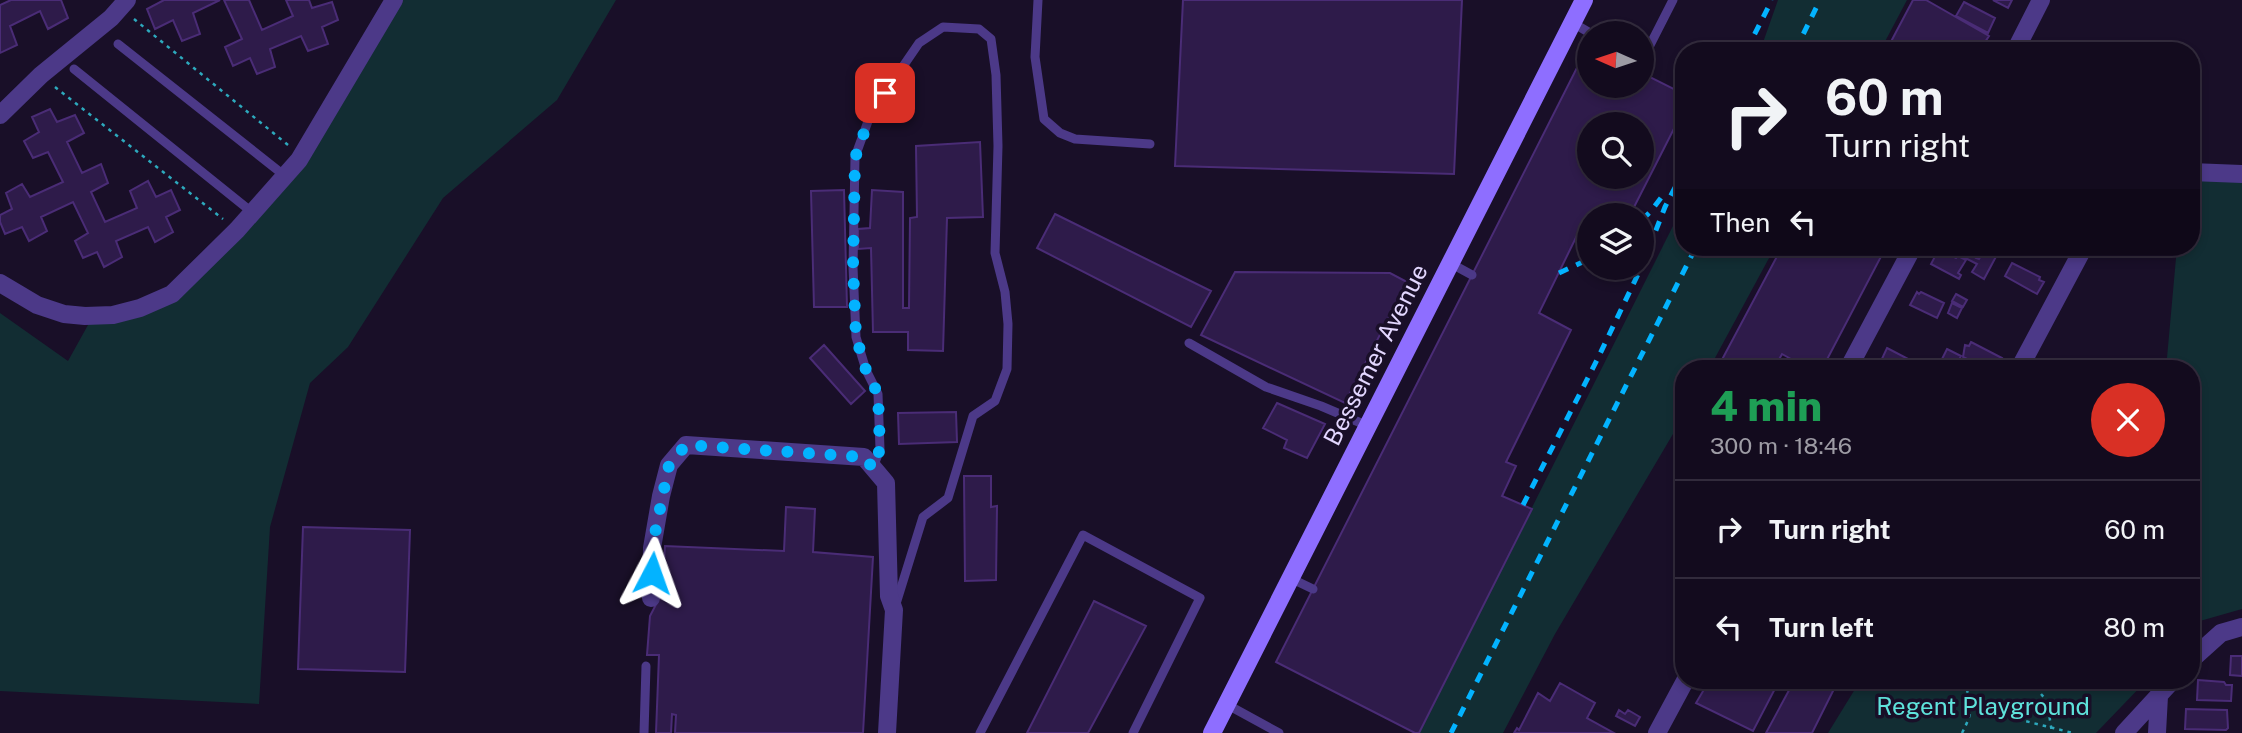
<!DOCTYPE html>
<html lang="en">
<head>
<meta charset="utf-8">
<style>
  body { margin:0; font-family:"Public Sans",sans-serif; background:#20192b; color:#f1f3f6; height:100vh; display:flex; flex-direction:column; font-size:26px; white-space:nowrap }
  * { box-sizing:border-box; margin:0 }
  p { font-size:23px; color:#9d9ba4 }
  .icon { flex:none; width:38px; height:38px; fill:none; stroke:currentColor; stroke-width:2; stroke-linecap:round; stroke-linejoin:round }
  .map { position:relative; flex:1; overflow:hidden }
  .panel { position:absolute; left:1675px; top:360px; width:525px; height:329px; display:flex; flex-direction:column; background:#130b1e; border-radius:28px; box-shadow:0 4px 10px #0003,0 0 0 2px #322b3c }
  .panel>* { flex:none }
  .hud { position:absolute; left:1675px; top:42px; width:525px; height:214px; border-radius:28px; box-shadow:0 4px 10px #0003,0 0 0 2px #322b3c; background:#130b1e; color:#f1f3f6; overflow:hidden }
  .needle { width:46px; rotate:273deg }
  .fabs { position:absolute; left:1577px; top:21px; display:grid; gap:14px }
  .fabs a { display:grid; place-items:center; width:77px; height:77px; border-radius:50%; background:#130b1e; box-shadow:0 4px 10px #0003,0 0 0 2px #322b3c; font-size:35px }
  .pin { position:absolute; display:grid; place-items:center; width:60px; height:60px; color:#fff; margin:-30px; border-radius:14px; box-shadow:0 4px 10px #0006 }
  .me { position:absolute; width:77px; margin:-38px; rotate:4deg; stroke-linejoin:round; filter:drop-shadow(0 0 5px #0008) }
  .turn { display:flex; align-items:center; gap:24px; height:147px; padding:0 35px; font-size:32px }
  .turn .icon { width:91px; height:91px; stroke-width:2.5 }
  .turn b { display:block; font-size:49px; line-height:60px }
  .then { display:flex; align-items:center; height:66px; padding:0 35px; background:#0003; gap:14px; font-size:26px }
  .round { display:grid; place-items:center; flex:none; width:74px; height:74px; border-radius:37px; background:#20192b }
  .headline { display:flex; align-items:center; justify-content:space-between; height:119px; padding:0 35px }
  h1 { font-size:42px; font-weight:800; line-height:52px; color:#1e9e55 }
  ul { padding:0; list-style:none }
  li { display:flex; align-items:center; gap:21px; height:98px; padding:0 35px; border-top:2px solid #322b3c }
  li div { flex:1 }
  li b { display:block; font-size:26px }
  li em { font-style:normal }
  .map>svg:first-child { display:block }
  .green { fill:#122d33 }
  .building { fill:#2e1b4a; stroke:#4a2c76; stroke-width:2; fill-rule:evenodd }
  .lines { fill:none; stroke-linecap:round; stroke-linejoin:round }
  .path { stroke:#2da9bd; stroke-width:2.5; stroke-dasharray:3.5 5; stroke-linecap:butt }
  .lane { stroke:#4c3988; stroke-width:9 }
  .street { stroke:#4c3988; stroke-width:18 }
  .secondary { stroke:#8e6eff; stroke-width:18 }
  .rail { stroke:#03b3ff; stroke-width:5; stroke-dasharray:10 9; stroke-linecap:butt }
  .route { stroke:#03b3ff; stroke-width:12; stroke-dasharray:0 21.6 }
  .labels { text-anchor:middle; stroke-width:7; stroke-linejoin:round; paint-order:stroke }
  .street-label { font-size:24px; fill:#e3d7ff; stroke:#190f28 }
  .park-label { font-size:24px; fill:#5fe3dc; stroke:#190f28 }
</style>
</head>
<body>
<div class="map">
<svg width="2242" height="733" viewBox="0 0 2242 733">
  <rect width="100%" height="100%" fill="#190f28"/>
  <path class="green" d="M394,0H616L557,100L443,198L348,347L310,383L270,527L259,704L0,691V313L68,361L93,316L173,294L299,160Z
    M1778,0H1907L1880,51H1760Z
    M2191,172L2242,174V609L2200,621L2191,631V369H2166L2177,247H2191Z
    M1683,206L1684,247H1775L1709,369H1684L1683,417L1555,634L1503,733H1419Z
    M1860,681H2146L2096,733H1828Z"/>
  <path class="building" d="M11,0H61L68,18L48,29L40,11L10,26L17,45L0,53V5Z
    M164,0H220L193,13L200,34L182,41L173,20L155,29L147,9Z
    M224,0H249L262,30L293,16L286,0H309L312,8L332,2L338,20L322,27L328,44L308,51L301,36L270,49L275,67L257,74L250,58L233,66L225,47L242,39Z
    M1183,0H1462L1454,174L1175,166Z
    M1913,0H1926L1989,36L1979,51H1886Z
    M1993,0H2012L2008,8Z
    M1964,2L1995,18L1988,33L1956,16Z
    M1588,46L1589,86H1642V73L1684,94V109L1630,215H1587L1539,313L1571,330L1506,462L1516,466L1502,496L1532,509L1419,733H1415L1276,662ZM1589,124H1642V177H1589Z
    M50,109L57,122L75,115L84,133L67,142L82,173L101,164L108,183L91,192L105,222L137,208L130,191L148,181L156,197L171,190L180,210L166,217L173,232L155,242L148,227L116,241L122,257L104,267L97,252L83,258L75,241L88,233L73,202L41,217L47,231L29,241L22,227L5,234L0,222V215L12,209L6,193L22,184L30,197L63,182L48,152L33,158L24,141L39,132L32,117Z
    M980,142L983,217L947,218L943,351L908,350V332H873L871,248L858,249V229L870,228L872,190L903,192V308H909L910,218L917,217L916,146Z
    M844,190L847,307H814L811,191Z
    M1055,214L1211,291L1191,327L1037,248Z
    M1782,247H1886L1822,369H1809L1782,354L1774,369H1717Z
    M1944,247H1974L1980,251L1976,258L1979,259L1986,247L1999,251L1984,279L1972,272L1977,264Z
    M1939,249L1956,258L1958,256L1966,260L1958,273L1961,275L1959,279L1931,264Z
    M2012,263L2040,277L2039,280L2044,282L2037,294L2005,276Z
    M1235,272L1390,273L1407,282L1345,403L1201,335Z
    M1917,292L1919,294L1921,292L1944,303L1937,318L1910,305Z
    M1956,294L1967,300L1963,307L1952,301Z
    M1952,303L1962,308L1957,318L1948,313Z
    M1971,342L2002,358L1997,369H1988L1963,357L1965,345L1969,346Z
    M824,345L865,391L851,404L810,358Z
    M1887,348L1916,363L1918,365L1916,369H1893L1880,363Z
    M1947,349L1961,356L1956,366L1942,359Z
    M1924,361L1937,369H1919Z
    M1964,363L1977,369H1955L1958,364L1962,366Z
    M1277,403L1325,424L1307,458L1284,448L1287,440L1263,428Z
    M956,412L957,442L899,444L898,413Z
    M964,476H991V507L997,506L996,580L965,581Z
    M786,507L815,509L813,552L873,557L863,733H675L676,715L672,714L671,733H656L659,655H647L650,616L662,593L665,546L784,551Z
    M303,527L410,530L405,672L298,669Z
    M1094,601L1146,626L1088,733H1027Z
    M2231,656H2242V676L2230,675Z
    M2198,680L2224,682L2226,685H2232L2231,701L2197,700Z
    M1709,681H1779L1753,731L1696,703Z
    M1794,681H1838L1812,733H1766Z
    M1560,683L1595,703L1587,718L1614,733H1514L1517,728L1519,730L1538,693L1550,701Z
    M2186,709L2227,710L2228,728L2226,730L2185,729Z
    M1619,710L1625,714L1628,710L1640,717L1635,726L1616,716Z"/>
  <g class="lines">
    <path class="path" d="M134,19L288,145
      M55,87L223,219
      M2030,681L2047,701L2052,733
      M1971,706L1997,705L2025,721L2073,733
      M1962,733C1974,710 1973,704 1963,681"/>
    <path class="lane" d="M1038,0L1035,57L1044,119L1060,133L1075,139L1150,144
      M1573,23L1590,33
      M118,44L285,176
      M1642,49L1647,51L1673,0
      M74,69L253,213
      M1450,263L1472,275
      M1189,343L1266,387L1321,406L1368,426
      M873,468L880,449L878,394L866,370L856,337L853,267L855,157L871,113L919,43L943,27L979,29L991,39L996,75L998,146L995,253L1005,292L1008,324L1007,369L995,401L973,416L948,498L923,517L895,607
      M1290,578L1313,589
      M1226,704L1279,733
      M644,733L646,666
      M980,733L1083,535L1200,598L1133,733"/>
    <path class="street" d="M2015,51L2041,0
      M0,115L41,75L111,18L127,0
      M2191,172L2242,174
      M0,283L37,305L64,314L85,316L113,315L140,308L172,294L237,230L299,160L394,0
      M1848,369L1913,247
      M2019,369L2084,247
      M651,598L652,548L661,496L669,465L686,445L864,457L886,483L889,596L894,610L887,733
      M2191,660L2221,633L2242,627
      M1657,733L1685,681
      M2124,733L2172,681
      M2157,733L2159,696"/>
    <path class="secondary" d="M1212,733L1584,0"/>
    <path class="rail" d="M1746,51L1772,0
      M1795,51L1820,0
      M1642,220L1651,211L1664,194
      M1642,266L1665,207L1684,170
      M1559,273L1589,259
      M1523,505L1597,360L1641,268
      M1451,733L1696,247"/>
  </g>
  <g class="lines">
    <path class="route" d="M652,573V548L669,465L686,445L864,457L873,468L880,449L878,394L866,370L856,337L853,267L855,158L871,113L885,93"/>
  </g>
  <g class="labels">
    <g class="street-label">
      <text transform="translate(1376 355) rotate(-63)" y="8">Bessemer Avenue</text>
    </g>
    <g class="park-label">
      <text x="1983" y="715">Regent Playground</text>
    </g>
  </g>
</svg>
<div class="fabs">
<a><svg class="needle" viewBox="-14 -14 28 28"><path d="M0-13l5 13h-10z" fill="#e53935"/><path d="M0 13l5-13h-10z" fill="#9d9ba4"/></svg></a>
<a><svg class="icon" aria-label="search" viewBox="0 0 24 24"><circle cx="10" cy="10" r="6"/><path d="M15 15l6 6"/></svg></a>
<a><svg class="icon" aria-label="layers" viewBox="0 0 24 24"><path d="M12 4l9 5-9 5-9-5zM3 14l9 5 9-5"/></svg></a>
</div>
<div class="pin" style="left:885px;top:93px;background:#d93025"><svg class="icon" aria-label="arrive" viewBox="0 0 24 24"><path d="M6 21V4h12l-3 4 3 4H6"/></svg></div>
<svg class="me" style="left:652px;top:573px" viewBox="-20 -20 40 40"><path d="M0-17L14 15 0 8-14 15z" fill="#03b3ff" stroke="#fff" stroke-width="4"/></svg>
<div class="hud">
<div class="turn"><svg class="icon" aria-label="right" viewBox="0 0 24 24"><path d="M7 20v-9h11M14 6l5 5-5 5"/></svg><div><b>60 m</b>Turn right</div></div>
<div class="then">Then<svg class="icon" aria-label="left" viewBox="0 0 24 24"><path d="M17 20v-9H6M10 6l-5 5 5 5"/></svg></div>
</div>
<section class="panel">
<div class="headline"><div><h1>4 min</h1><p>300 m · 18:46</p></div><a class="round" style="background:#d93025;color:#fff"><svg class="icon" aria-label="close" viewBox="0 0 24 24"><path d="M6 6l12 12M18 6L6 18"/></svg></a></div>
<ul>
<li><svg class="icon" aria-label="right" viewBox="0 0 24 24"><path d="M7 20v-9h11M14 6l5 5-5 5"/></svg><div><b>Turn right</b></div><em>60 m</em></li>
<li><svg class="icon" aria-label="left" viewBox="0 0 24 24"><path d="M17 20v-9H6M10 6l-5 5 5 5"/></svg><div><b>Turn left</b></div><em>80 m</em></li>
</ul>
</section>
</div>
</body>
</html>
